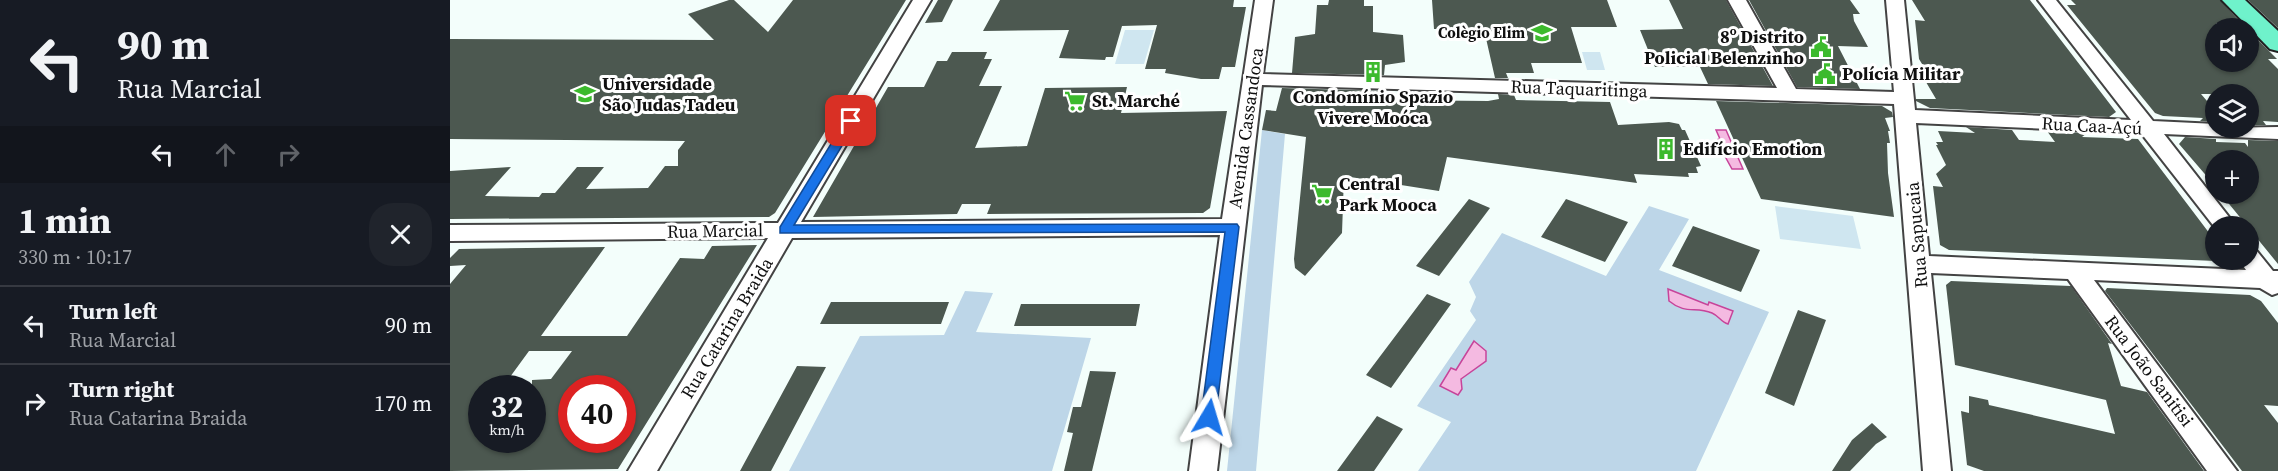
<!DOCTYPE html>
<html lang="en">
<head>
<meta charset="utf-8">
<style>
  body { margin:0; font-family:"Source Serif 4",serif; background:#20242c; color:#f1f3f6; height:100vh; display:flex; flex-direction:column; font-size:22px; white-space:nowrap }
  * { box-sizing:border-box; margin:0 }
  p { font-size:20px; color:#9ea1a6 }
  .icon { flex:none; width:33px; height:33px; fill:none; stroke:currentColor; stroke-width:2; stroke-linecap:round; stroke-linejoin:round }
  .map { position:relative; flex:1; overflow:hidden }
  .side { display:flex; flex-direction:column; background:#171b24; width:450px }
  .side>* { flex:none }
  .hud { background:#171b24; color:#f1f3f6; overflow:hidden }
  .fabs { position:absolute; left:1755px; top:18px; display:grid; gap:12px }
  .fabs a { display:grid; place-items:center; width:54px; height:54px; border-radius:50%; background:#171b24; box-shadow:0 2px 4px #0004; font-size:30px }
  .speed { position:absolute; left:18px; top:375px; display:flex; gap:12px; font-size:30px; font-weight:700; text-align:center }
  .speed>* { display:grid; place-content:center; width:78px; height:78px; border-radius:50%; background:#171b24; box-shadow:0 2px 4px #0004; line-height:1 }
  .speed small { font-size:15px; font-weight:400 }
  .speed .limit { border:9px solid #d22; background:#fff; color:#111 }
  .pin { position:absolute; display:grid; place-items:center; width:51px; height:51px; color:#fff; margin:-26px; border-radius:12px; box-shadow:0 3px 9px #0006 }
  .me { position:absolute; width:66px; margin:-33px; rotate:7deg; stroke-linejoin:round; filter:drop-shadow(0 0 4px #0008) }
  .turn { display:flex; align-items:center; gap:21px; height:126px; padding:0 18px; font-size:27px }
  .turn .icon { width:78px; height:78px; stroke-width:2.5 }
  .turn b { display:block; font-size:42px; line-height:51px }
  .lanes { display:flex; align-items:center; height:57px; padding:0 18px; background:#0003; justify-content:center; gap:30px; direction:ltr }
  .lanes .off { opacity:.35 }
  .round { display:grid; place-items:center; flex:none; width:63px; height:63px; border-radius:24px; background:#20242c }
  .overview { display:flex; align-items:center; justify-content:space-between; height:102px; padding:0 18px }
  h1 { font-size:36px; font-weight:700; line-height:45px }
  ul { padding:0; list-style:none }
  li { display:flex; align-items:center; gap:18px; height:78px; padding:0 18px; border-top:2px solid #363941 }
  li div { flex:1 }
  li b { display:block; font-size:22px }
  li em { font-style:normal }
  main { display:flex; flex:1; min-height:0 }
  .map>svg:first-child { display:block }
  .green { fill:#bdd6e8 }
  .pitch { fill:#cfe6f0 }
  .water { fill:#f4bae1; stroke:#c7449a; stroke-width:1.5 }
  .building { fill:#4c5850; fill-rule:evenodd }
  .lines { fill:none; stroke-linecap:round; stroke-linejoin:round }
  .minor-casing { stroke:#434343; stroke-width:4 }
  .major-casing { stroke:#212121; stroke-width:4 }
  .minor { fill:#fff; fill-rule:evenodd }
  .major { fill:#6ff2cb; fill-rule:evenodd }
  .route { fill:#1a73e8; stroke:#114b97; stroke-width:1.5 }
  .labels { text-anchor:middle; stroke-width:6; stroke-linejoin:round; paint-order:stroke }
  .far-poi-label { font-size:15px; font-weight:bold; fill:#101010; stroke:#fff; text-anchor:end }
  .poi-label { font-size:18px; font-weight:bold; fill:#101010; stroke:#fff; text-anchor:start }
  .street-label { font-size:18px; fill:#101010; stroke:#fff }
</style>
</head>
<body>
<main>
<section class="side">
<div class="hud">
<div class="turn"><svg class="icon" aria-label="left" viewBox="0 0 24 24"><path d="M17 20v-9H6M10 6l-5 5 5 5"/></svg><div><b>90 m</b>Rua Marcial</div></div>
<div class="lanes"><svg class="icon" aria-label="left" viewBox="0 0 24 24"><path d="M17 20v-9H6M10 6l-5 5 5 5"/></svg><svg class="icon off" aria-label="ahead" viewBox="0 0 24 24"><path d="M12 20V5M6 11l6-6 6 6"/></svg><svg class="icon off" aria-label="right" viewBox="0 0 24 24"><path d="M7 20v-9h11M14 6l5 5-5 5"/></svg></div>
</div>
<div class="overview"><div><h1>1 min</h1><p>330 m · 10:17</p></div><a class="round"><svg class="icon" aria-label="close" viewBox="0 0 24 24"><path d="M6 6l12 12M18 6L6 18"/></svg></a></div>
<ul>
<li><svg class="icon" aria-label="left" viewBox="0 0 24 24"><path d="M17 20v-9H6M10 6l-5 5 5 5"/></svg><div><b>Turn left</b><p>Rua Marcial</p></div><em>90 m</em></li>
<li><svg class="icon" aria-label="right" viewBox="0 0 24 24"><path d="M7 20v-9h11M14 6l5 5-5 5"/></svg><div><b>Turn right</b><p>Rua Catarina Braida</p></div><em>170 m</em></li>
</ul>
</section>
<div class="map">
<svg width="1828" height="471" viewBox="0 0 1828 471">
  <rect width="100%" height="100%" fill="#f3fefb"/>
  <path class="green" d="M812,130L835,134L806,471H777Z
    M1199,206L1239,219L1209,270L1319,312L1246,471H968L1001,422L967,406L1026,320L1020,311L1026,297L1019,282L1052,233L1156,276Z
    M515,291L543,293L526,332L641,338L602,471H339L410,336L494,335Z"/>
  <path class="pitch" d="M675,30H704L694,64H665Z
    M1132,52H1150L1155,70H1137Z
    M1325,206L1403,216L1411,249L1330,239Z"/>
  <path class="water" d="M1266,130H1276L1293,169H1282L1266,140L1270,139Z
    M1218,289L1258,305L1259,302L1283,311L1278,324C1271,322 1269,316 1262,313C1245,306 1236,315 1219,301Z
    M1024,341L1036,351V361L1011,379L1012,389L1008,395L990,386L1001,368L1006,370Z"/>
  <path class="building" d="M279,0H284L318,32L343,0H456L325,213L319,217L0,219V171L61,167L35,196L89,197L92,193H105L127,167H154L136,189L198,188L215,166H228V150L235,141L0,139V39L264,40L238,14Z
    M488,0H503L492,22L475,23Z
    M550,0H784L783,7H796L785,67H772L769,79H751L715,73L716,69H695L707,25L672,26L663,57H656L655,60L609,58L619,30L533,31Z
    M879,0H914V6H923V32L953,35L955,62L935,65L934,75L842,73L845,37L865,34L867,5H878Z
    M982,0H1157L1167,27H1121L1132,63H1081L1084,73H1056L1058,78H1045L1035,34H988V29H984Z
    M1219,0H1276L1323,86L1258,84L1250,67H1205L1190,30L1233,29Z
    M1299,0H1400L1410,14H1403L1404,21L1418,47L1388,46L1410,89L1347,87Z
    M1462,0H1580L1666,112L1659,117L1480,108L1466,101V99H1486L1473,77H1480L1469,59L1465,20L1475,21Z
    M1621,0H1770L1792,24L1766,23V62H1798V30L1827,59H1818L1828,69V122L1813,121L1816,125H1798V94H1751L1763,108L1766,105V122L1750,121L1753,118L1713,116L1705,113L1617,5H1626Z
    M1798,0H1828V28Z
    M502,52H537L534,59H542L529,86H552L525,148L577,146L595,88L677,87L671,113L777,111L760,208L753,213L537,214L541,204H512L507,214L363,217L438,87H474L487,61H497Z
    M832,88L933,91L932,100L1038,101L1049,99L1048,94L1064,95L1066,100L1160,102L1168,125L1219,122L1229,124L1232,130H1235L1251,166L1246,167L1248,173H1238L1239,177L1184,174L1187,183L997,157L989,191L894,176L892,233L855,276L845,268L844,259L856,137L812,130L816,110L826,111Z
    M1266,101L1432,106L1442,112L1443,117L1435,118L1440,131H1438L1440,143H1437L1438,173L1444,217L1311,199Z
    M1516,127L1562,130L1569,140L1605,142L1597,131L1637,133L1632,137L1688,139L1766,242V261L1499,250L1490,245L1483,186L1493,187L1486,174L1496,165L1486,145H1488L1486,142H1493L1488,131L1525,133Z
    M1735,137L1766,139V142L1795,143L1798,147V140L1828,141V264L1771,194H1798V160H1766V187L1729,144Z
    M1019,199L1040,208L989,276L966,266Z
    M1116,199L1178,222L1155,262L1091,237Z
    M1243,226L1310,250L1291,292L1222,266Z
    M307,245L168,469L0,471V284L16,265L0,266V258L9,249L155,247L91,336H177L230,258L254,259L262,246ZM79,351H122L101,379L82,380V440H32V388H52ZM122,388H172V440H122Z
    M1501,281L1621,286L1662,344L1658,343L1671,386L1697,392L1754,471H1534L1517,465L1511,411L1519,413V396L1538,400L1539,405L1665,434L1656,400L1505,365L1496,285Z
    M1657,288L1800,295L1811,301L1828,323V406L1814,405L1828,423V471H1792L1655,291Z
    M977,294L1001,304L941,388L916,375Z
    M381,302H499L491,324H370Z
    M571,304H690L686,326H564Z
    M1348,310L1376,320L1344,406L1315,393Z
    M347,366L376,367L321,471H290Z
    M640,371L666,372L642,471H614L623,433L617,432L623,407H631Z
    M927,416L953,429L924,471H887Z
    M1422,423L1437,437L1426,444L1400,471H1382L1402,440Z"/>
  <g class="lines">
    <defs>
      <path id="minor" d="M463,0H481L351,222L772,219L805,0H823L813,74L1327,88L1278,0H1296L1346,89L1444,92L1436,0H1454L1465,110L1681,120L1588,0H1606L1703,121L1766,124V128L1828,127V139L1714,134L1786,226H1766V229L1691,133L1466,123L1479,256L1796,270L1789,260H1798V248L1806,250L1823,271H1828V293L1822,295L1810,288L1644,280L1787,471H1757L1618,279L1481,273L1501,471H1473L1444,104L812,85L767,471H739L770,235L342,238L207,471H178L318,238L0,241V225L328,223Z"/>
      <path id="major" d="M1772,0H1795L1828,31V51L1820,49Z"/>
    </defs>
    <use href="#minor" class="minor-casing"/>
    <use href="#major" class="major-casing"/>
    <use href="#minor" class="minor"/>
    <use href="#major" class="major"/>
  </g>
  <path class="route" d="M401,117L407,121L344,225L787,224L789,227L765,422H753L751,417L775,232L330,233V227L395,121Z"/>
  <defs>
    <symbol id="school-bare" viewBox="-9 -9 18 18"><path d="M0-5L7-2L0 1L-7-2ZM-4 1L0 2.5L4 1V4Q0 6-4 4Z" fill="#3cba2d" stroke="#fff" stroke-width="2.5" paint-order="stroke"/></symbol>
    <symbol id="civic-bare" viewBox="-9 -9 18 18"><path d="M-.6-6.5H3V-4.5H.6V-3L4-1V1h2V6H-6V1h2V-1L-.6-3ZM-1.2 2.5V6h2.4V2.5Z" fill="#3cba2d" stroke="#fff" stroke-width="2.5" paint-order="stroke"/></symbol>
    <symbol id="building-bare" viewBox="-9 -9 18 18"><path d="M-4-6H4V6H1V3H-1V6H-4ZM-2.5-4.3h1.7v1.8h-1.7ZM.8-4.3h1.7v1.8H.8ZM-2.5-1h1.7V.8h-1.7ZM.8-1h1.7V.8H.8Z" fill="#3cba2d" stroke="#fff" stroke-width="2.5" paint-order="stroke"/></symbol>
    <symbol id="university-bare" viewBox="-9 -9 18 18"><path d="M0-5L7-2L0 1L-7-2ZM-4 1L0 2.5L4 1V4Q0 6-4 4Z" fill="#3cba2d" stroke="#fff" stroke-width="2.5" paint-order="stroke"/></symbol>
    <symbol id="supermarket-bare" viewBox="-9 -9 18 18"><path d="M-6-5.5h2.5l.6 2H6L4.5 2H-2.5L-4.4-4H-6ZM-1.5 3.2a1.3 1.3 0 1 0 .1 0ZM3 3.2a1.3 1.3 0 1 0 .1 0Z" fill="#3cba2d" stroke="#fff" stroke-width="2.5" paint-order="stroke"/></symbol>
  </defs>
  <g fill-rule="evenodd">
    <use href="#school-bare" x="1077" y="18" width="30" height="30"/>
    <use href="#civic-bare" x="1356" y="32" width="30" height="30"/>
    <use href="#building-bare" x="908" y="57" width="30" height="30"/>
    <use href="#civic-bare" x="1360" y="59" width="30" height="30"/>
    <use href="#university-bare" x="120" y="79" width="30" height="30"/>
    <use href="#supermarket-bare" x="610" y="86" width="30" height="30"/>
    <use href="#building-bare" x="1201" y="134" width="30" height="30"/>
    <use href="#supermarket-bare" x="857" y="179" width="30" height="30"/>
  </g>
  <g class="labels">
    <g class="far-poi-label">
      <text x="1075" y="38">Colègio Elim</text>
    </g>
    <g class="poi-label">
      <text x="1354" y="43" text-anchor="end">8º Distrito<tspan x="1354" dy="21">Policial Belenzinho</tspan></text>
      <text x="1392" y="80">Polícia Militar</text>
      <text x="152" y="90">Universidade<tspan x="152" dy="21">São Judas Tadeu</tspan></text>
      <text x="923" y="103" text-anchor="middle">Condomínio Spazio<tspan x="923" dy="21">Vivere Moóca</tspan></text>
      <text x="642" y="107">St. Marché</text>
      <text x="1233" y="155">Edifício Emotion</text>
      <text x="889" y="190">Central<tspan x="889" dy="21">Park Mooca</tspan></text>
    </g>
    <g class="street-label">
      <text transform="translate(1129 89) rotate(2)" y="6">Rua Taquaritinga</text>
      <text transform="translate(1642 126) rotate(3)" y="6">Rua Caa-Açú</text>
      <text transform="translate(796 128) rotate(-82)" y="6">Avenida Cassandoca</text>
      <text transform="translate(265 231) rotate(-1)" y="6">Rua Marcial</text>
      <text transform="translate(1467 235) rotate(-95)" y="6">Rua Sapucaia</text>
      <text transform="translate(277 328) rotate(-59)" y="6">Rua Catarina Braida</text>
      <text transform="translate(1699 371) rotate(53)" y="6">Rua João Sanitisi</text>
    </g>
  </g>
</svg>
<div class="fabs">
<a><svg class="icon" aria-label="sound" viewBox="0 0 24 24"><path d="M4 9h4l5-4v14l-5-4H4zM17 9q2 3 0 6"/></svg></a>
<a><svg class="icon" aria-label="layers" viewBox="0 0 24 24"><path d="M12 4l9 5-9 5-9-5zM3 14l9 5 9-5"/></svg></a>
<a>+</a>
<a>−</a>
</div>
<div class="speed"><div>32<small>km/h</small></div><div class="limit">40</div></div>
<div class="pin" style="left:401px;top:121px;background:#d93025"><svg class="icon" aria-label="arrive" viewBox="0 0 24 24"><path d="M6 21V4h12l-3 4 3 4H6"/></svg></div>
<svg class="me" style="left:759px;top:417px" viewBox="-20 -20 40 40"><path d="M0-17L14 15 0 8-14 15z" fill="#1a73e8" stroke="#fff" stroke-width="4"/></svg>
</div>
</main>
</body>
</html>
